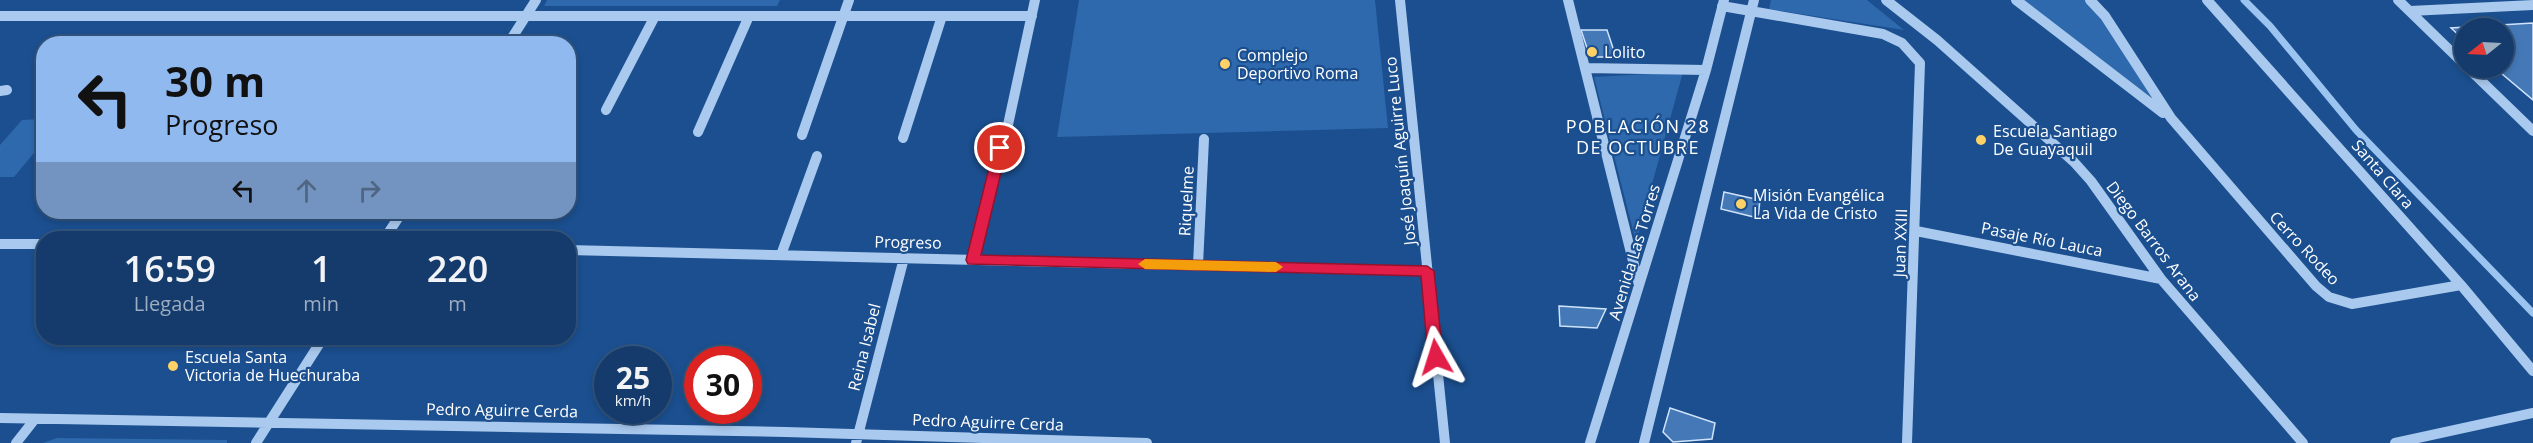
<!DOCTYPE html>
<html lang="es">
<head>
<meta charset="utf-8">
<style>
  body { margin:0; font-family:"Open Sans",sans-serif; background:#214673; color:#f1f3f6; height:100vh; display:flex; flex-direction:column; font-size:22px; white-space:nowrap }
  * { box-sizing:border-box; margin:0 }
  p { font-size:20px; color:#9dadc1 }
  .icon { flex:none; width:33px; height:33px; fill:none; stroke:currentColor; stroke-width:2; stroke-linecap:round; stroke-linejoin:round }
  .map { position:relative; flex:1; overflow:hidden }
  .drawer { position:absolute; left:36px; top:231px; width:540px; height:114px; display:flex; flex-direction:column; background:#143b6b; border-radius:24px; box-shadow:0 3px 9px #0003,0 0 0 2px #33557e }
  .drawer>* { flex:none }
  .guide { position:absolute; left:36px; top:36px; width:540px; height:183px; border-radius:24px; box-shadow:0 3px 9px #0003,0 0 0 2px #33557e; background:#90b9f0; color:#111; overflow:hidden }
  .needle { width:39px; rotate:252deg }
  .controls { position:absolute; left:2454px; top:18px; display:grid; gap:12px }
  .controls a { display:grid; place-items:center; width:60px; height:60px; border-radius:50%; background:#143b6b; box-shadow:0 3px 9px #0003,0 0 0 2px #33557e; font-size:30px }
  .speed { position:absolute; left:594px; top:346px; display:flex; gap:12px; font-size:30px; font-weight:700; text-align:center }
  .speed>* { display:grid; place-content:center; width:78px; height:78px; border-radius:50%; background:#143b6b; box-shadow:0 3px 9px #0003,0 0 0 2px #33557e; line-height:1 }
  .speed small { font-size:15px; font-weight:400 }
  .speed .limit { border:9px solid #d22; background:#fff; color:#111 }
  .pin { position:absolute; display:grid; place-items:center; width:51px; height:51px; color:#fff; margin:-26px; border:3px solid #fff; border-radius:50%; box-shadow:0 2px 6px #0007 }
  .me { position:absolute; width:66px; margin:-33px; rotate:354deg; stroke-linejoin:round; filter:drop-shadow(0 0 4px #0008) }
  .turn { display:flex; align-items:center; gap:21px; height:126px; padding:0 30px; font-size:27px }
  .turn .icon { width:78px; height:78px; stroke-width:2.5 }
  .turn b { display:block; font-size:42px; line-height:51px }
  .lanes { display:flex; align-items:center; height:57px; padding:0 30px; background:#0003; justify-content:center; gap:30px; direction:ltr }
  .lanes .off { opacity:.35 }
  .eta { display:flex; justify-content:space-evenly; align-items:center; height:102px; text-align:center }
  .eta b { font-size:36px; font-weight:600; line-height:42px }
  .map>svg:first-child { display:block }
  .green { fill:#2e69ad }
  .lines { fill:none; stroke-linecap:round; stroke-linejoin:round }
  .stream { stroke:#9cc4f0; stroke-width:7 }
  .building { fill:#4478b7; stroke:#cfe3fa; stroke-width:1.5 }
  .minor { stroke:#a9c9ee; stroke-width:10 }
  .route { fill:#e11d48; stroke:#92132f; stroke-width:1.5 }
  .slow { fill:#f59e0b }
  .poi-dot { fill:#ffd166; stroke:#1b4f8f; stroke-width:2 }
  .labels { text-anchor:middle; stroke-width:4.5; stroke-linejoin:round; paint-order:stroke }
  .poi-label { font-size:16px; fill:#fff; stroke:#1b4f8f; text-anchor:start }
  .street-label { font-size:16px; fill:#fff; stroke:#1b4f8f }
  .neighbourhood-label { font-size:18px; letter-spacing:1.5px; fill:#fff; stroke:#1b4f8f }
</style>
</head>
<body>
<div class="map">
<svg width="2533" height="443" viewBox="0 0 2533 443">
  <rect width="100%" height="100%" fill="#1b4f8f"/>
  <path class="green" d="M547,0H780L777,6H544Z
    M1079,0H1375L1388,128L1057,137Z
    M1771,0H1867L1904,30L1769,9Z
    M2023,0H2086L2102,16L2156,101Z
    M1683,72L1636,242L1594,77Z
    M43,119V142L14,177H0V145L22,120Z
    M57,438L227,440V443H43Z"/>
  <g class="lines">
    <path class="stream" d="M2244,0L2270,26L2356,130L2533,313"/>
  </g>
  <path class="building" d="M2533,23V100L2495,68H2504V28H2464V40L2451,28Z
    M1581,30H1607L1616,57H1597L1588,51Z
    M1724,192L1760,200L1758,218L1721,209Z
    M1559,306L1606,309L1597,328L1560,326Z
    M1670,408L1715,423L1712,439L1673,442L1663,432Z"/>
  <g class="lines">
    <path class="minor" d="M1400,0L1445,443
      M1568,0L1639,285
      M1886,0L1937,40L2074,162L2091,181L2161,279L2303,443
      M2016,0L2163,113
      M2090,0L2105,16L2171,118L2316,286L2329,297L2352,304L2461,285
      M2207,0L2461,285L2533,371
      M2398,0L2464,64
      M1722,6L1883,34L1902,43L1920,63L1907,443
      M2410,11L2533,5
      M0,16H1032
      M508,44L536,0
      M1585,68L1706,70
      M2468,68L2533,131
      M0,91L7,90
      M606,110L655,16
      M698,132L749,16
      M1006,134L1035,0
      M802,135L849,0
      M903,138L942,16
      M1916,231L2161,279
      M385,238L402,212
      M0,244H44
      M568,250L1427,271
      M781,255L817,156
      M973,260L1000,148
      M1198,265L1204,139
      M0,418L786,432L1147,443
      M16,443L35,419
      M256,443L323,338
      M856,443L904,258
      M1590,443L1706,70L1724,0
      M1644,443L1754,0
      M2395,443L2533,413"/>
  </g>
  <path class="route" d="M1000,144L1007,148L981,255L1427,266L1434,271L1443,357L1441,361H1431L1428,357L1421,276L968,264L966,260L994,148Z"/>
  <path class="slow" d="M1145,259L1276,262L1283,267L1276,272L1145,269L1138,264Z"/>
  <g class="poi-dot">
    <circle cx="1592" cy="52" r="6"/>
    <circle cx="1225" cy="64" r="6"/>
    <circle cx="1981" cy="140" r="6"/>
    <circle cx="1741" cy="204" r="6"/>
    <circle cx="173" cy="366" r="6"/>
  </g>
  <g class="labels">
    <g class="poi-label">
      <text x="1604" y="58">Lolito</text>
      <text x="1237" y="61">Complejo<tspan x="1237" dy="18">Deportivo Roma</tspan></text>
      <text x="1993" y="137">Escuela Santiago<tspan x="1993" dy="18">De Guayaquil</tspan></text>
      <text x="1753" y="201">Misión Evangélica<tspan x="1753" dy="18">La Vida de Cristo</tspan></text>
      <text x="185" y="363">Escuela Santa<tspan x="185" dy="18">Victoria de Huechuraba</tspan></text>
    </g>
    <g class="street-label">
      <text transform="translate(1400 151) rotate(-96)" y="6">José Joaquín Aguirre Luco</text>
      <text transform="translate(2383 174) rotate(49)" y="6">Santa Clara</text>
      <text transform="translate(1186 201) rotate(-87)" y="6">Riquelme</text>
      <text transform="translate(2042 239) rotate(11)" y="6">Pasaje Río Lauca</text>
      <text transform="translate(2154 241) rotate(53)" y="6">Diego Barros Arana</text>
      <text transform="translate(908 242) rotate(1)" y="6">Progreso</text>
      <text transform="translate(1900 243) rotate(-88)" y="6">Juan XXIII</text>
      <text transform="translate(2305 248) rotate(47)" y="6">Cerro Rodeo</text>
      <text transform="translate(1634 252) rotate(-73)" y="6">Avenida Las Torres</text>
      <text transform="translate(864 347) rotate(-76)" y="6">Reina Isabel</text>
      <text transform="translate(502 410) rotate(1)" y="6">Pedro Aguirre Cerda</text>
      <text transform="translate(988 422) rotate(2)" y="6">Pedro Aguirre Cerda</text>
    </g>
    <g class="neighbourhood-label">
      <text x="1638" y="133">POBLACIÓN 28<tspan x="1638" dy="21">DE OCTUBRE</tspan></text>
    </g>
  </g>
</svg>
<div class="controls">
<a><svg class="needle" viewBox="-14 -14 28 28"><path d="M0-13l5 13h-10z" fill="#e53935"/><path d="M0 13l5-13h-10z" fill="#9dadc1"/></svg></a>
</div>
<div class="speed"><div>25<small>km/h</small></div><div class="limit">30</div></div>
<div class="pin" style="left:1000px;top:148px;background:#d93025"><svg class="icon" aria-label="arrive" viewBox="0 0 24 24"><path d="M6 21V4h12l-3 4 3 4H6"/></svg></div>
<svg class="me" style="left:1436px;top:357px" viewBox="-20 -20 40 40"><path d="M0-17L14 15 0 8-14 15z" fill="#e11d48" stroke="#fff" stroke-width="4"/></svg>
<div class="guide">
<div class="turn"><svg class="icon" aria-label="left" viewBox="0 0 24 24"><path d="M17 20v-9H6M10 6l-5 5 5 5"/></svg><div><b>30 m</b>Progreso</div></div>
<div class="lanes"><svg class="icon" aria-label="left" viewBox="0 0 24 24"><path d="M17 20v-9H6M10 6l-5 5 5 5"/></svg><svg class="icon off" aria-label="ahead" viewBox="0 0 24 24"><path d="M12 20V5M6 11l6-6 6 6"/></svg><svg class="icon off" aria-label="right" viewBox="0 0 24 24"><path d="M7 20v-9h11M14 6l5 5-5 5"/></svg></div>
</div>
<section class="drawer">
<div class="eta">
<div><b>16:59</b><p>Llegada</p></div>
<div><b>1</b><p>min</p></div>
<div><b>220</b><p>m</p></div>
</div>
</section>
</div>
</body>
</html>
